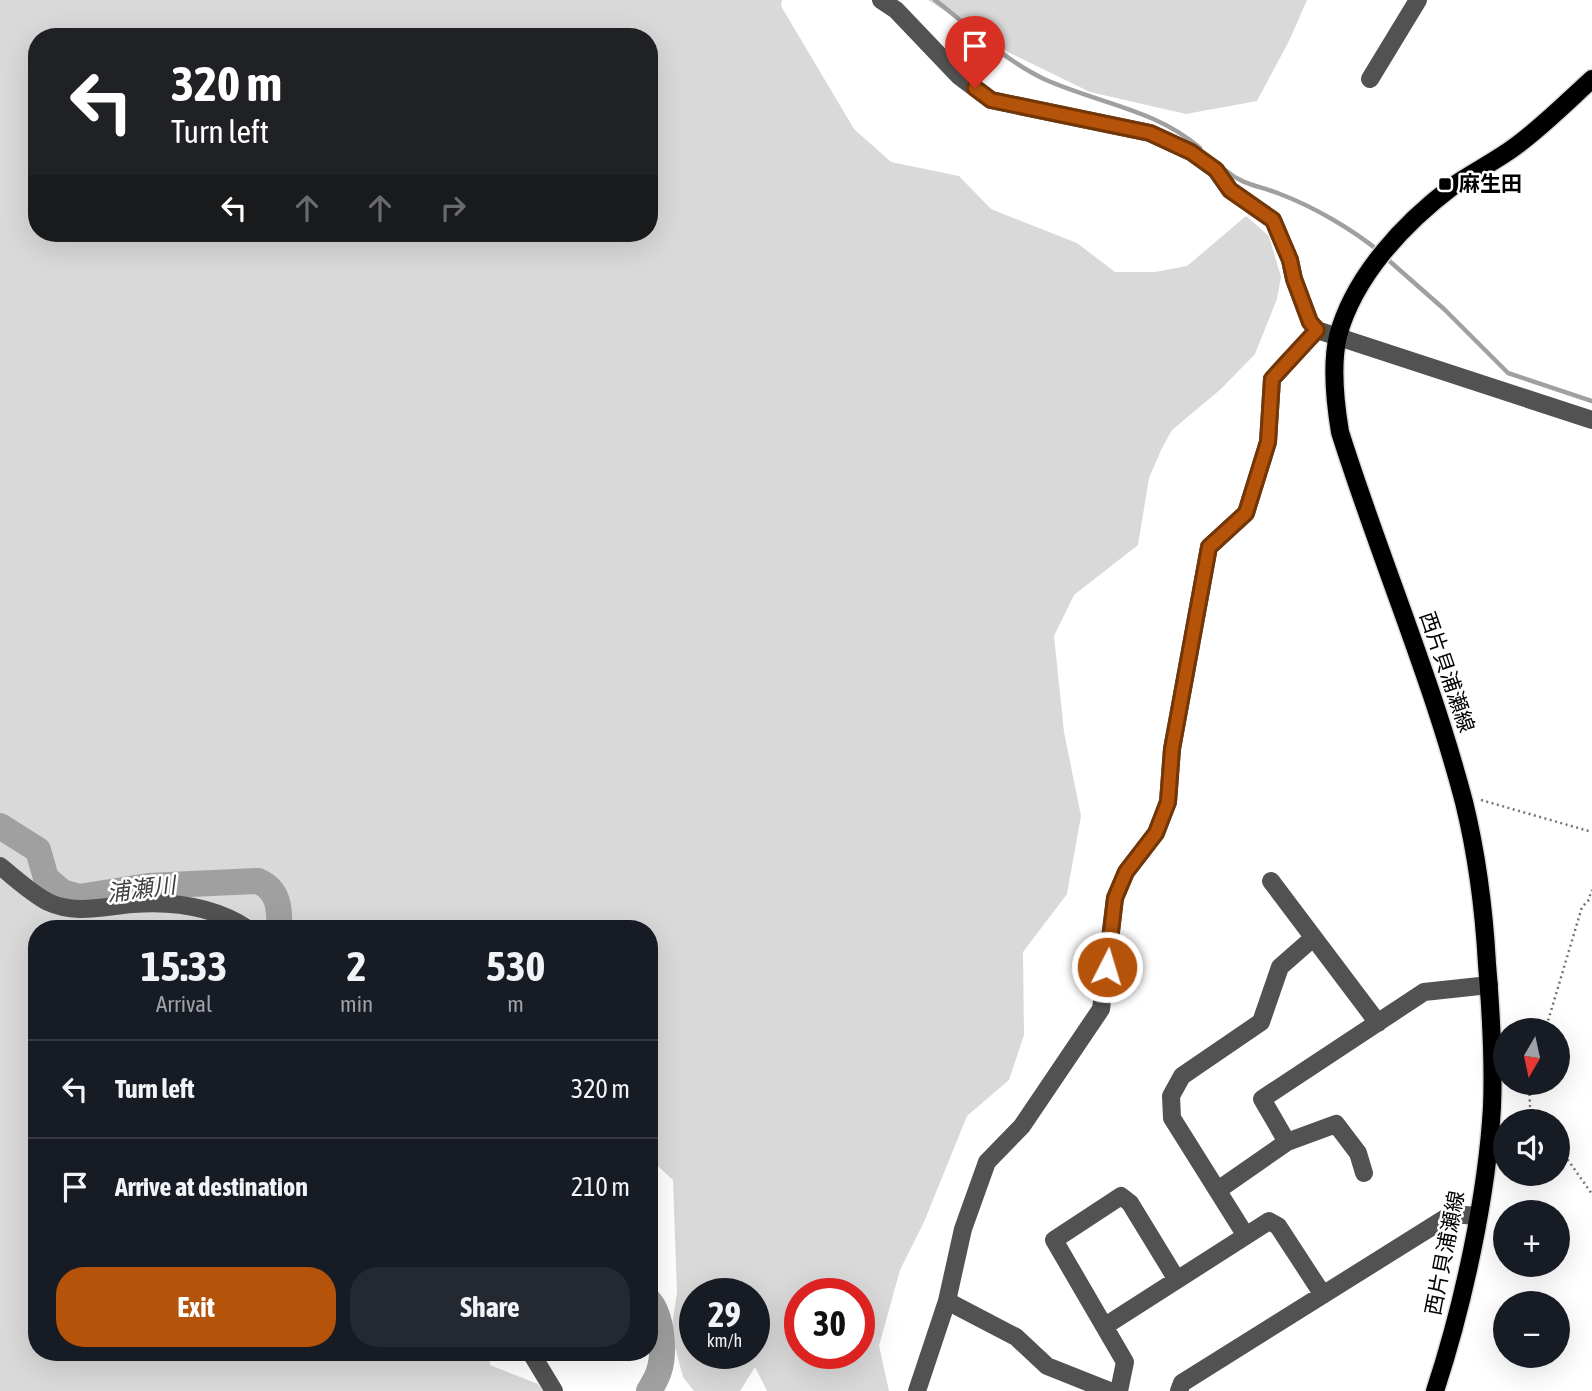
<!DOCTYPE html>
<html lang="en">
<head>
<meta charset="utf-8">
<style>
  body { margin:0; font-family:"Asap Condensed","Noto Sans JP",sans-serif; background:#242831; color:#f1f3f6; height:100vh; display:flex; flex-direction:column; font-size:26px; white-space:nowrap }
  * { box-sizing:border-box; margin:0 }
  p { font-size:23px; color:#9ea1a6 }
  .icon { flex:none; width:38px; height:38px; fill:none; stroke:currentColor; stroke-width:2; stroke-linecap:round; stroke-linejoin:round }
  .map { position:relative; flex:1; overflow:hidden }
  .sheet { position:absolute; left:28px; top:920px; width:630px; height:441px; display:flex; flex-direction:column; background:#171b24; border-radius:28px; box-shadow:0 7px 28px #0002 }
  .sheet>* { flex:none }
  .top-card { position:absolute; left:28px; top:28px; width:630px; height:214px; border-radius:28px; box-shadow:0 7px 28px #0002; background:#202124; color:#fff; overflow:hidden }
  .needle { width:46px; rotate:189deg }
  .tools { position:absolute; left:1493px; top:1018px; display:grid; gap:14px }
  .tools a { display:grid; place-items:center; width:77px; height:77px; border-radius:50%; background:#171b24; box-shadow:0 7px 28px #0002; font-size:35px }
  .speed { position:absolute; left:679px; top:1278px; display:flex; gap:14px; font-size:35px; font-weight:700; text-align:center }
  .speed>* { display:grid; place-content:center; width:91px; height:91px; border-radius:50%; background:#171b24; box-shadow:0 7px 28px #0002; line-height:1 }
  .speed small { font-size:18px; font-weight:400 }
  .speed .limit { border:10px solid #d22; background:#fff; color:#111 }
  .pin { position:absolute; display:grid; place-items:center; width:60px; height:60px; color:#fff; margin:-72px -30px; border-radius:50% 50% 50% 0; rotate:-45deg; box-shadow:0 0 7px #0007 }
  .pin .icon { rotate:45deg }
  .me { position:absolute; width:77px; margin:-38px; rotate:5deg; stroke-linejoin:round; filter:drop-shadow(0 0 5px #0008) }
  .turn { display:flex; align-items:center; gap:24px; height:147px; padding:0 28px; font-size:32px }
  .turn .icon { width:91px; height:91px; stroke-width:2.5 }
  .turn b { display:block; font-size:49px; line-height:60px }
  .lanes { display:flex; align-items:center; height:66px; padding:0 28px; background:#0003; justify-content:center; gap:35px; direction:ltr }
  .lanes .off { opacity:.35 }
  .eta { display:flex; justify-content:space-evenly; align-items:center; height:119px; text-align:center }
  .eta b { font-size:42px; font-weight:700; line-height:49px }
  .primary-button { display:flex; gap:14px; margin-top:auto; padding:14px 28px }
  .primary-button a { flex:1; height:80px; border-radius:28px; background:#b45309; color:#fff; font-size:28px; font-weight:700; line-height:80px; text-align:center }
  .primary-button a+a { background:#242831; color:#f1f3f6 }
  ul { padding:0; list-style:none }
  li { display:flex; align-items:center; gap:21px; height:98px; padding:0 28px; border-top:2px solid #363941 }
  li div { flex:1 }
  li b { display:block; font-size:26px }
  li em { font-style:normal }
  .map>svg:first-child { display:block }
  .green { fill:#d9d9d9; fill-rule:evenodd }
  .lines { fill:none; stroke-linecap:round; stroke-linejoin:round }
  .stream { stroke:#a0a0a0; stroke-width:4.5 }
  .river { stroke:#a0a0a0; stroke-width:26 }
  .major-casing { stroke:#dbdbdb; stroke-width:21 }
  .path { stroke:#747474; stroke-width:2.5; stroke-dasharray:2 3.5; stroke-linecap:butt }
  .minor { stroke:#525252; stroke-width:18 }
  .major { stroke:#000; stroke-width:18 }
  .route-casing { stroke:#753606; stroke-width:18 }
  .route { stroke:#b45309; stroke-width:12 }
  .poi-dot { fill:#000; stroke:#fff; stroke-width:2.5 }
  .labels { text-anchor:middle; stroke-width:5; stroke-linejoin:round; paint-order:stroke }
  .poi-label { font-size:21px; font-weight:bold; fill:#000; stroke:#fff; text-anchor:start }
  .street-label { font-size:21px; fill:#000; stroke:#fff }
  .water-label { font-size:23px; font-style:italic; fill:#414141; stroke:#fff }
</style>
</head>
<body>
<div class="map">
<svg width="1592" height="1391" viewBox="0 0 1592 1391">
  <rect width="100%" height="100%" fill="#fff"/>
  <path class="green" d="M0,0H782L781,6L854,129L891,162L959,176L991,209L1077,243L1115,272H1155L1187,266L1246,216L1269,236L1281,277L1277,299L1255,354L1221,389L1172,430L1162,448L1149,478L1138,545L1074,595L1054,636L1064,732L1081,816L1067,894L1023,952L1024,1035L1009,1080L967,1116L924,1222L900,1270L879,1346L889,1391H767L755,1367L740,1391H694L683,1377L671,1332L677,1293L673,1180L649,1158V929H37V1353H489L490,1365L538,1384L544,1391H0ZM37,37H649V233H37ZM695,1293H754V1353H695ZM800,1293H859V1353H800Z
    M928,0H1307L1290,39L1257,101L1186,114L1090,92L1008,52Z"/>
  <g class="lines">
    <path class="stream" d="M935,0C969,26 1004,60 1044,79C1097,103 1155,109 1200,148
      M1225,170C1244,186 1258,185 1280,194C1314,207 1352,229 1380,252
      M1386,258L1444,309L1508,373L1592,401"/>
    <path class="river" d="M0,826L38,850L46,878L62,892L79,897L148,886L258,881C279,890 280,909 279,929
      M649,1301C662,1315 665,1353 659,1371C657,1378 653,1384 649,1391"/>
    <defs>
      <path id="major" d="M1435,1391C1463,1306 1487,1196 1492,1107C1494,1059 1491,1012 1487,964C1484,910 1477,855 1464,802C1431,676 1379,556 1340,432C1335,402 1331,366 1338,336C1354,276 1404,223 1453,186C1473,172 1496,161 1516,146C1543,126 1567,102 1592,79"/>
    </defs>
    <use href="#major" class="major-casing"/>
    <path class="path" d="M1481,800L1592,832
      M1545,1031L1582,907L1588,901L1592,890
      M1529,1083L1530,1106L1541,1122
      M1558,1146L1592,1194"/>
    <path class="minor" d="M881,0L896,10L959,76L991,100L1150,133L1191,152L1216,170L1230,190L1273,220L1290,260L1294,279L1310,322L1317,330L1592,420
      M1370,79L1418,0
      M0,866C15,878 31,893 48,902C75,915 105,906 133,904C173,901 215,907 248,929
      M1271,881L1378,1023
      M1287,1142L1262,1099L1424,992L1489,985
      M1218,1190L1287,1142L1336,1124L1358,1153L1364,1173
      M1246,1236L1172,1118L1171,1096L1182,1076L1261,1022L1280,967L1313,938
      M947,1301L1016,1337L1047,1366L1110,1391
      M1105,1326L1269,1221L1278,1226L1323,1295
      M531,1353L554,1391
      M917,1391L947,1301L963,1229L987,1162L1022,1126L1101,1009L1115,898L1126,872L1156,833L1168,802L1172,749L1209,547L1246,513L1268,442L1272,379L1317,330
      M1119,1391L1125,1362L1054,1240L1121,1196L1130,1203L1177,1280
      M1179,1391L1182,1383L1452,1214L1477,1216"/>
    <use href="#major" class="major"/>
  </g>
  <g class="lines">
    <defs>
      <path id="route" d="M975,88L991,100L1150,133L1191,152L1216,170L1230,190L1273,220L1290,260L1294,279L1310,322L1317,330L1272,379L1268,442L1246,513L1209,547L1172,749L1168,802L1156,833L1126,872L1115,898L1107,967"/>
    </defs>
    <use href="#route" class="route-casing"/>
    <use href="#route" class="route"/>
  </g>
  <rect class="poi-dot" x="1438" y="177" width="14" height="14" rx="3.5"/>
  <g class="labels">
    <g class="poi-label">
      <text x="1459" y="191">麻生田</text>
    </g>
    <g class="street-label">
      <text transform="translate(1447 672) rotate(71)" y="7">西片貝浦瀬線</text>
      <text transform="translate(1445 1253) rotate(-79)" y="7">西片貝浦瀬線</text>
    </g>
    <g class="water-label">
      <text transform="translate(141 889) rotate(-7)" y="8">浦瀬川</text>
    </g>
  </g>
</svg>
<div class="tools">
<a><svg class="needle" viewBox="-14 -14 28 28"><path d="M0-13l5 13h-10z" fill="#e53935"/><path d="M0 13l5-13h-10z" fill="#9ea1a6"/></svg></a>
<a><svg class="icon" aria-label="sound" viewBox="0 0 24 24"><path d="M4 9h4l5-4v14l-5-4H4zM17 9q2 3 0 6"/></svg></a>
<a>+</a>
<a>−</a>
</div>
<div class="speed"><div>29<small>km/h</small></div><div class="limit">30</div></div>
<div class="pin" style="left:975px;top:88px;background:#d93025"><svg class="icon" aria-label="arrive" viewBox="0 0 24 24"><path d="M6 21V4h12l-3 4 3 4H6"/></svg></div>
<svg class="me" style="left:1107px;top:967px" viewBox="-20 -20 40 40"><circle r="17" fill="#b45309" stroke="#fff" stroke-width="3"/><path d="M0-11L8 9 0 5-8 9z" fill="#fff"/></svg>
<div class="top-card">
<div class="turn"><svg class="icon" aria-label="left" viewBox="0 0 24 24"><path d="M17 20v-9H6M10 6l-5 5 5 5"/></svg><div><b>320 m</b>Turn left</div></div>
<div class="lanes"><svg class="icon" aria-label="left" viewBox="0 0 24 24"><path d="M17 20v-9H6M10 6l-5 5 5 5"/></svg><svg class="icon off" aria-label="ahead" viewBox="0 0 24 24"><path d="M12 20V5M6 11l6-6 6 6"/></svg><svg class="icon off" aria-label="ahead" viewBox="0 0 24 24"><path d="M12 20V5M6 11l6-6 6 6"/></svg><svg class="icon off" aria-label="right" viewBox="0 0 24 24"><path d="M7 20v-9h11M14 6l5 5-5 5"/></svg></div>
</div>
<section class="sheet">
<div class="eta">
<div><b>15:33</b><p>Arrival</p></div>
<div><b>2</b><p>min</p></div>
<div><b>530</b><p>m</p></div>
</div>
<ul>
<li><svg class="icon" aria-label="left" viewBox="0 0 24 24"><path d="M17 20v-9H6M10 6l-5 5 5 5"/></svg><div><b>Turn left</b></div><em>320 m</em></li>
<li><svg class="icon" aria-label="arrive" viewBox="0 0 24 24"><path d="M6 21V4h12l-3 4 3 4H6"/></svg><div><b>Arrive at destination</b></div><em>210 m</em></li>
</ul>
<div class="primary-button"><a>Exit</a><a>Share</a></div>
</section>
</div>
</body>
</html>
